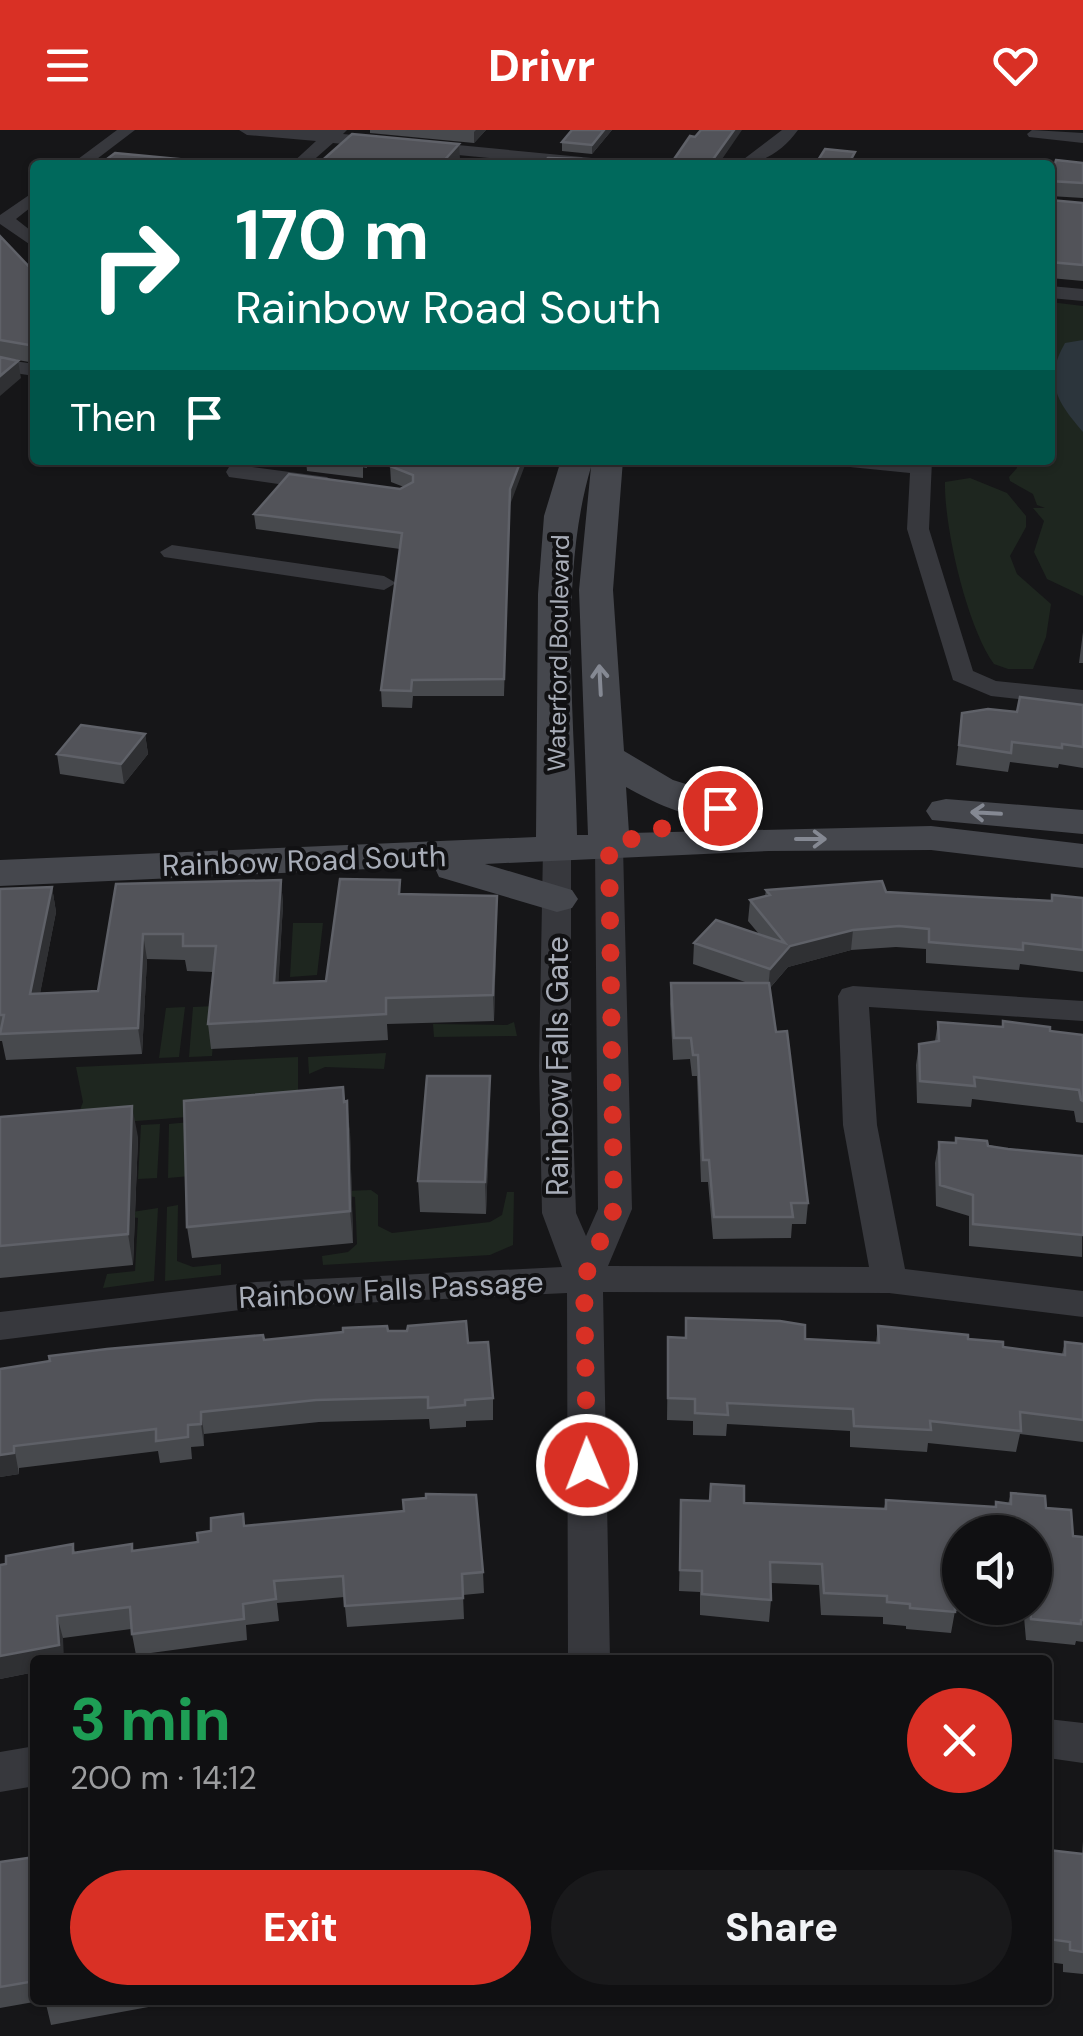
<!DOCTYPE html>
<html lang="en">
<head>
<meta charset="utf-8">
<style>
  body { margin:0; font-family:"DM Sans",sans-serif; background:#19191b; color:#f1f3f6; height:100vh; display:flex; flex-direction:column; font-size:38px; white-space:nowrap }
  * { box-sizing:border-box; margin:0 }
  p { font-size:32px; color:#9c9d9f }
  .icon { flex:none; width:55px; height:55px; fill:none; stroke:currentColor; stroke-width:2; stroke-linecap:round; stroke-linejoin:round }
  .map { position:relative; flex:1; overflow:hidden }
  .side { position:absolute; left:30px; top:1525px; width:1022px; height:350px; display:flex; flex-direction:column; background:#101012; border-radius:10px; box-shadow:0 2px 8px #0004,0 0 0 2px #303032 }
  .side>* { flex:none }
  .guide { position:absolute; left:30px; top:30px; width:1025px; height:305px; border-radius:10px; box-shadow:0 2px 8px #0004,0 0 0 2px #303032; background:#00695c; color:#fff; overflow:hidden }
  .tools { position:absolute; left:942px; top:1385px; display:grid; gap:20px }
  .tools a { display:grid; place-items:center; width:110px; height:110px; border-radius:50%; background:#101012; box-shadow:0 2px 8px #0004,0 0 0 2px #303032; font-size:50px }
  .pin { position:absolute; display:grid; place-items:center; width:85px; height:85px; color:#fff; margin:-42px; border:5px solid #fff; border-radius:50%; box-shadow:0 2px 10px #0007 }
  .me { position:absolute; width:110px; margin:-55px; rotate:359deg; stroke-linejoin:round; filter:drop-shadow(0 0 8px #0008) }
  .turn { display:flex; align-items:center; gap:35px; height:210px; padding:0 40px; font-size:45px }
  .turn .icon { width:130px; height:130px; stroke-width:2.5 }
  .turn b { display:block; font-size:70px; line-height:85px }
  .then { display:flex; align-items:center; height:95px; padding:0 40px; background:#0003; gap:20px; font-size:38px }
  .round { display:grid; place-items:center; flex:none; width:105px; height:105px; border-radius:52px; background:#19191b }
  .summary { display:flex; align-items:center; justify-content:space-between; height:170px; padding:0 40px }
  h1 { font-size:60px; font-weight:800; line-height:75px; color:#1e9e55 }
  .action { display:flex; gap:20px; margin-top:auto; padding:20px 40px }
  .action a { flex:1; height:115px; border-radius:60px; background:#d93025; color:#fff; font-size:40px; font-weight:800; line-height:115px; text-align:center }
  .action a+a { background:#19191b; color:#f1f3f6 }
  header { display:flex; justify-content:space-between; align-items:center; height:130px; padding:0 40px; background:#d93025; color:#fff; font-size:45px; font-weight:800 }
  .map>svg:first-child { display:block }
  .green { fill:#1e261f }
  .water { fill:#2c353c }
  .lines { fill:none; stroke-linecap:round; stroke-linejoin:round }
  .street { fill:#37383d; fill-rule:evenodd }
  .secondary { fill:#45474d; fill-rule:evenodd }
  .wall { fill:#47494d; fill-rule:evenodd }
  .shaded-wall { fill:#2f3033 }
  .building { fill:#525359; stroke:#5f6168; stroke-width:2.5 }
  .oneway { stroke:#858993 }
  .route { stroke:#d93025; stroke-width:18; stroke-dasharray:0 32.4 }
  .labels { text-anchor:middle; stroke-width:8; stroke-linejoin:round; paint-order:stroke }
  .far-street-label { font-size:25px; fill:#a8adb8; stroke:#111113 }
  .street-label { font-size:30px; fill:#a8adb8; stroke:#111113 }
</style>
</head>
<body>
<header><svg class="icon" aria-label="menu" viewBox="0 0 24 24"><path d="M4 6h16M4 12h16M4 18h16"/></svg>Drivr<svg class="icon" aria-label="heart" viewBox="0 0 24 24"><path d="M12 20l-8-8c-3-5 5-10 8-4 3-6 11-1 8 4z"/></svg></header>
<div class="map">
<svg width="1083" height="1906" viewBox="0 0 1083 1906">
  <rect width="100%" height="100%" fill="#161618"/>
  <path class="green" d="M1050,172L1083,176V466L1047,449L1034,422L1044,391L1033,378H1045L1037,375L1033,364L1010,351L1009,347L1017,338L1015,330H1050Z
    M970,348L1007,363L1026,386V397L1010,426L1017,444L1051,474L1046,507L1033,539H1008L994,534C967,497 944,397 945,352Z
    M293,793H323L317,845L290,847Z
    M216,876L212,926L189,927L193,877Z
    M185,877L179,927L159,928L166,878Z
    M514,892L517,906L434,907L433,894L507,895Z
    M386,923L384,939L325,937L309,944L308,927Z
    M298,927V978L74,996L83,972L76,937Z
    M190,992V1046L168,1048L169,994Z
    M160,994L157,1048L138,1049L141,995Z
    M371,1060L378,1065V1096L392,1103L490,1092L502,1085L507,1062H514L513,1115L490,1125L323,1135L322,1126L348,1122L357,1114L355,1067L347,1066L345,1061Z
    M178,1075L177,1131L193,1137L221,1134V1145L165,1151L167,1077Z
    M158,1078L154,1151L103,1158L107,1144L135,1141L138,1088L132,1087V1082Z"/>
  <path class="water" d="M1083,210V302C1057,272 1043,251 1065,213Z"/>
  <g class="lines">
    <path class="street" d="M117,0H135L89,35H70Z
      M239,0H347L343,4L613,30L621,35H562L333,13L308,35H290L316,11L247,5Z
      M782,0H798C783,21 761,35 736,35Z
      M1032,0L1083,3V13L1029,7L1027,4Z
      M35,61V74L16,89L35,104V118L0,94V85Z
      M1050,156L1083,159V171L1050,168Z
      M0,229L35,234V246L0,241Z
      M829,330H932L929,399L973,541L996,551L1083,560V576L991,566L953,550L907,399L910,343L840,336Z
      M237,335L327,347L338,354L327,361L229,347L226,342L229,337Z
      M172,415L384,446L396,453L384,460L164,427L160,422Z
      M609,709L619,711L623,717L632,1079L608,1136L869,1137L843,995L838,866L842,859L853,856L1083,871V891L869,877L877,995L905,1139L1083,1161V1187L889,1163L603,1162L610,1530H568L567,1163L256,1178L0,1210V1182L256,1152L562,1137L542,1083L539,936L543,719L547,713H567L571,719V936L576,1083L586,1106L598,1079L595,717L599,711Z
      M1048,1589L1083,1593V1633L1048,1628Z
      M35,1616V1656L0,1662V1622Z"/>
    <path class="secondary" d="M735,28H776L788,35H723Z
      M561,330H623L613,460L624,621L673,650L734,669L740,678L734,687C700,695 656,674 626,657L629,703L931,696L1083,714V738L931,720L769,721L485,734L572,760L578,769L572,778L557,782L439,747L434,736L0,756V730L536,707L538,464L544,386ZM591,337L579,460L588,705H577C575,588 558,449 591,337Z
      M946,669L1083,680V704L932,690L926,681L932,672Z"/>
  </g>
  <path class="wall" d="M370,0H486L474,13L370,3Z
    M572,0H612L592,24L562,21V12Z
    M1083,33V68L1050,66V48Z
    M1050,70L1083,73V151L1050,148Z
    M0,106L35,143V233L0,227Z
    M306,330H355L363,336V348L307,341Z
    M390,336L510,375L504,566H413L412,578L382,577L381,560L400,419L256,399L254,384L400,359L404,357L391,352Z
    M1083,502V533H1079Z
    M1083,575V638L1059,634L1058,638L1010,632L1008,642L956,635L962,583L1017,582Z
    M145,604L148,624L124,654L60,644L57,624Z
    M281,750L283,775L278,853L326,851L401,765L497,766L494,891L387,894L388,910L211,919L208,894L213,842L187,841L185,830L147,829L142,924L6,930L2,911H0V759L52,757L56,782L40,863L98,861L116,754Z
    M766,760L886,762L1051,771L1052,765L1083,768V842L1020,834L1019,840L926,833V819L896,817L851,820L788,837L770,858L776,902L808,1073L806,1094H792L791,1108L713,1109L708,1052H701L697,946H692L690,929L673,930L670,874L671,853H748L693,834L694,813L759,804L748,791L750,770L765,766Z
    M1003,891L1050,901L1083,905V993L1076,992L1074,981L972,969L971,977L917,973L916,935L919,914L935,911L938,892L1002,897Z
    M344,972L350,1002L353,1113L192,1128L187,1097Z
    M490,977L486,1084L420,1082L418,1051Z
    M0,987L138,1007L133,1135L0,1148Z
    M956,1008L1008,1019L1083,1026L1082,1127L969,1116V1086L936,1076L935,1033L939,1012L955,1013Z
    M686,1188L805,1209L876,1213L878,1196L968,1209L1003,1217L1062,1224L1065,1212L1083,1214V1312L1020,1304L1016,1322L928,1313L927,1322L850,1317V1301L727,1294L726,1306L693,1305V1291L667,1290L668,1207L685,1208Z
    M388,1201L468,1213L493,1268V1290L466,1291V1297L430,1299L429,1289L319,1292L204,1304V1316L191,1317L192,1329L160,1333L158,1321L19,1338V1344L0,1347V1239L264,1210Z
    M711,1354L744,1373L884,1378L886,1370L995,1377L996,1372L1008,1374L1011,1363L1046,1378L1073,1406L1083,1407V1512L1076,1511L1075,1515L1026,1510L1024,1487L955,1481L951,1503L906,1499V1496L883,1494V1487L821,1485L819,1455L771,1453V1470L769,1492L700,1485V1462L679,1461L681,1370L709,1371ZM960,1402H1035V1478H960Z
    M245,1396L483,1442L484,1463L463,1465L464,1489L347,1497L344,1467L277,1473L279,1491L246,1495L247,1510L136,1525L131,1499L63,1508L35,1542L0,1549V1435L73,1414L75,1423L133,1421L198,1412Z
    M1083,1711V1844L1063,1842V1834L1048,1832V1720L1082,1724Z
    M35,1727V1870H169L170,1873L51,1895L45,1870L0,1878V1732Z"/>
  <path class="shaded-wall" d="M476,0H486L474,13V2Z
    M604,0H612L592,24V15Z
    M734,0H742L718,35H709Z
    M459,14L460,29L454,35H440Z
    M18,231L21,248L0,266V246Z
    M521,330H527L510,375L504,566L510,359Z
    M145,604L148,624L124,654L121,634Z
    M281,750L283,775L277,879L274,853Z
    M52,757L56,782L35,890L30,864Z
    M497,766V791L494,891L493,865Z
    M853,800L851,820L788,837L768,860L770,839L790,816Z
    M143,804L147,829L142,924L138,898Z
    M490,946V977L486,1084L485,1052Z
    M347,971L350,1002L353,1113L350,1081Z
    M132,976L138,1007L133,1135L128,1104Z
    M201,1282L204,1304V1316L201,1294Z
    M14,1316L19,1344L0,1347V1325Z
    M57,1486L63,1508L64,1530H35V1542L0,1549V1526Z"/>
  <path class="building" d="M572,0H604L592,15L562,12Z
    M701,0H734L709,35H670L690,6L695,7Z
    M352,4L459,14L440,35H317Z
    M825,19L855,22L848,35H815Z
    M115,23L232,34L230,35H99Z
    M548,28L580,29L575,35H540Z
    M1056,30L1083,33V53L1050,51Z
    M1050,70L1083,73V135L1050,132Z
    M0,106L35,143V216L0,210Z
    M0,227L18,231L0,246Z
    M316,330H355L363,336Z
    M395,330H521L510,359L504,549L412,550L411,561L381,560L402,403L254,384L289,344L400,359L413,352V345L390,336Z
    M1020,567L1083,575V617L1062,614V618L1012,612L1011,623L959,615L962,583L988,579L1017,582Z
    M81,595L145,604L121,634L57,624Z
    M340,749L400,750L399,764L497,766L493,865L386,868V884L208,894L216,816H183V804H143L138,898L0,904L4,885H0V759L52,757L30,864L98,861L116,754L281,750L274,853L326,851Z
    M882,751L886,762L1052,771V765L1083,768V820L1023,813V820L929,812V799L899,796L853,800L790,816L770,839L694,813L716,790L785,813L750,770L770,765L766,760Z
    M671,853H769L776,902L787,901L808,1073H791L793,1087H714L709,1030H703L698,925H693L691,908H674Z
    M1003,891L1050,897V901L1083,905V971L1081,970L1079,960L974,947L975,956L920,951L919,914L939,911L938,892L1003,897Z
    M427,946H490L485,1052L418,1051Z
    M343,957L344,972L347,971L350,1081L187,1097L184,971Z
    M132,976L128,1104L0,1116V987Z
    M956,1008L987,1011L988,1016L1008,1019L1083,1026V1105L973,1094V1065L940,1055L939,1012L956,1013Z
    M686,1188L780,1191L805,1195V1209L879,1213L878,1196L968,1205V1209L1003,1212V1217L1065,1225V1212L1083,1214V1290L1020,1282L1021,1301L930,1291L931,1300L854,1296L853,1279L727,1273L728,1285L695,1283V1269L668,1268V1207L686,1208Z
    M466,1191L468,1213L488,1212L493,1268L465,1270V1275L428,1278V1267L316,1270L201,1282V1294L188,1295V1307L156,1311V1299L14,1316V1323L0,1325V1239L50,1231L49,1226L107,1219L263,1205L264,1210L343,1202V1198L387,1196L388,1201H407L408,1196Z
    M711,1354L744,1356V1373L886,1379V1370L996,1377V1372L1011,1374V1363L1045,1366L1046,1378L1071,1380L1073,1406L1083,1407V1490H1081V1494L1031,1489L1030,1478H1035V1402H960V1459H954L955,1482L910,1478V1474L887,1472V1466L824,1463L822,1434L770,1432L771,1470L702,1464V1441L680,1440L681,1370L710,1371Z
    M426,1364L476,1365L483,1442L462,1444L463,1468L345,1476L343,1446L274,1451L276,1469L243,1474L244,1489L132,1504L130,1477L57,1486L59,1515L0,1526V1435L6,1434V1426L73,1414V1423L132,1414V1421L198,1412L197,1403L211,1401V1388L243,1384L244,1396L404,1381L403,1370L426,1368Z
    M1048,1720L1083,1724V1822L1070,1820V1812L1048,1809Z
    M35,1727V1851L0,1857V1732Z
    M45,1870H73L45,1875Z"/>
  <defs><path id="oneway-shaft" d="M-6 0H5M1.5-3L5.5 0L1.5 3" fill="none" stroke-width="1.6" stroke-linecap="round" stroke-linejoin="round" transform="scale(2.5)"/></defs>
  <g class="oneway">
    <use href="#oneway-shaft" transform="translate(600 550) rotate(-93)"/>
    <use href="#oneway-shaft" transform="translate(986 683) rotate(-177)"/>
    <use href="#oneway-shaft" transform="translate(811 709)"/>
  </g>
  <g class="lines">
    <path class="route" d="M587,1335L584,1149L614,1079L609,717L720,678"/>
  </g>
  <g class="labels">
    <g class="far-street-label">
      <text transform="translate(558 523) rotate(-89)" y="9">Waterford Boulevard</text>
    </g>
    <g class="street-label">
      <text transform="translate(304 731) rotate(-2)" y="10">Rainbow Road South</text>
      <text transform="translate(558 936) rotate(-90)" y="10">Rainbow Falls Gate</text>
      <text transform="translate(391 1160) rotate(-3)" y="10">Rainbow Falls Passage</text>
    </g>
  </g>
</svg>
<div class="tools">
<a><svg class="icon" aria-label="sound" viewBox="0 0 24 24"><path d="M4 9h4l5-4v14l-5-4H4zM17 9q2 3 0 6"/></svg></a>
</div>
<div class="pin" style="left:720px;top:678px;background:#d93025"><svg class="icon" aria-label="arrive" viewBox="0 0 24 24"><path d="M6 21V4h12l-3 4 3 4H6"/></svg></div>
<svg class="me" style="left:587px;top:1335px" viewBox="-20 -20 40 40"><circle r="17" fill="#d93025" stroke="#fff" stroke-width="3"/><path d="M0-11L8 9 0 5-8 9z" fill="#fff"/></svg>
<div class="guide">
<div class="turn"><svg class="icon" aria-label="right" viewBox="0 0 24 24"><path d="M7 20v-9h11M14 6l5 5-5 5"/></svg><div><b>170 m</b>Rainbow Road South</div></div>
<div class="then">Then<svg class="icon" aria-label="arrive" viewBox="0 0 24 24"><path d="M6 21V4h12l-3 4 3 4H6"/></svg></div>
</div>
<section class="side">
<div class="summary"><div><h1>3 min</h1><p>200 m · 14:12</p></div><a class="round" style="background:#d93025;color:#fff"><svg class="icon" aria-label="close" viewBox="0 0 24 24"><path d="M6 6l12 12M18 6L6 18"/></svg></a></div>
<div class="action"><a>Exit</a><a>Share</a></div>
</section>
</div>
</body>
</html>
